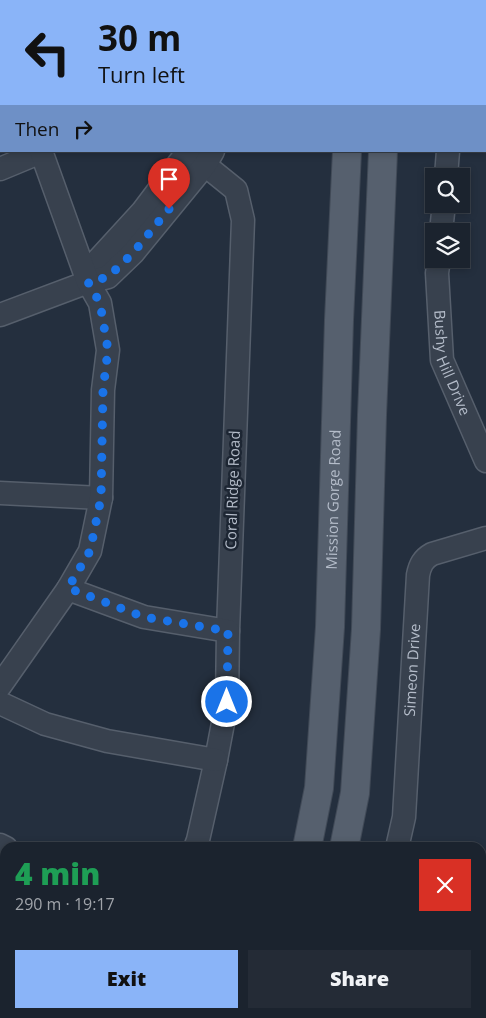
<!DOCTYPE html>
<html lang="en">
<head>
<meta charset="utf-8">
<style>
  body { margin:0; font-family:"Open Sans",sans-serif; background:#242b36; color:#f1f3f6; height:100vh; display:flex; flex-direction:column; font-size:19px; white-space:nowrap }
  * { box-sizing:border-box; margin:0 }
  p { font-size:16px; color:#a0a4aa }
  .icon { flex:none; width:28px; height:28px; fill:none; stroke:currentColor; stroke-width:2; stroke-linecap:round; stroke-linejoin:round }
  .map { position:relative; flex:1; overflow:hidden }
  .sheet { position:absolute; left:0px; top:842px; width:486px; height:176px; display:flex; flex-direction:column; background:#1b232e; border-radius:15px 15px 0 0; box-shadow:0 2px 8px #0003,0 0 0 1px #39404a }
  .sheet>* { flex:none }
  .banner { position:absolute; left:0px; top:0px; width:486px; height:152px; box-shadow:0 2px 8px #0003,0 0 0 1px #39404a; background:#8ab4f8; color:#111; overflow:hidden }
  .buttons { position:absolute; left:425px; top:168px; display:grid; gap:10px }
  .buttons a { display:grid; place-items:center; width:45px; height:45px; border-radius:0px; background:#1b232e; box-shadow:0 2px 8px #0003,0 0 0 1px #39404a; font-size:25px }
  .pin { position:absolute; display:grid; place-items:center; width:42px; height:42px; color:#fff; margin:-51px -21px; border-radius:50% 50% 50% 0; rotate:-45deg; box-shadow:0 0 5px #0007 }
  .pin .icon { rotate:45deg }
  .me { position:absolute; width:55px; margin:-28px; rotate:0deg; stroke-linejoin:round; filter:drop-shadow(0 0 4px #0008) }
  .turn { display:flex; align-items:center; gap:18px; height:105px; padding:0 15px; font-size:22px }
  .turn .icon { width:65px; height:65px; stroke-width:2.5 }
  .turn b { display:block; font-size:35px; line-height:42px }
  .then { display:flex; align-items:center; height:48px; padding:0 15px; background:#0003; gap:10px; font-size:19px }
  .round { display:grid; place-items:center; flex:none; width:52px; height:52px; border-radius:0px; background:#242b36 }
  .summary { display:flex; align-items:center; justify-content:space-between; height:85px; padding:0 15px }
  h1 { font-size:30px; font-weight:800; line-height:38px; color:#1e9e55 }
  .primary-button { display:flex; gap:10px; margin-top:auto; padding:10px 15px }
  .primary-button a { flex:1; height:58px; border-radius:0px; background:#8ab4f8; color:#111; font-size:20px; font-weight:800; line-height:58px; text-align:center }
  .primary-button a+a { background:#242b36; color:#f1f3f6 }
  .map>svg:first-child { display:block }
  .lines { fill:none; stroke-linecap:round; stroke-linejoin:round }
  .minor-casing { stroke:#565f6c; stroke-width:25 }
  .major-casing { stroke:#414a57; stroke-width:30 }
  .minor { stroke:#38414e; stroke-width:22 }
  .major { stroke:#56606e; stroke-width:28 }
  .route { stroke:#1a73e8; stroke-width:9; stroke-dasharray:0 16.2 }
  .labels { text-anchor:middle; stroke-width:5; stroke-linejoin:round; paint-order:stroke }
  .street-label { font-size:15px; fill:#b4bcc9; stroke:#1d2633 }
</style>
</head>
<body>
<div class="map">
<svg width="486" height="1018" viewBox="0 0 486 1018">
  <rect width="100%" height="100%" fill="#242f3e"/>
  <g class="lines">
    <defs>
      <g id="minor">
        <path d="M65,1L66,0"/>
        <path d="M473,1V0"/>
        <path d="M0,38L1,41"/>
        <path d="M485,48H486"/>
        <path d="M187,153L205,165L236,190L243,220L228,631L227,702L216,760L198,840L195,848"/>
        <path d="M0,169L41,152"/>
        <path d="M446,176L448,151"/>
        <path d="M441,231L444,204"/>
        <path id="s1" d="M439,259L437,273L442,360L486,461"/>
        <path d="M88,282L98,260L142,212L188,151"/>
        <path d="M0,315L88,282L108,277L133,253L205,165L213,151"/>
        <path d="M0,493L101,498"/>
        <path d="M68,589L144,617L228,631"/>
        <path d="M0,686L68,589L90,551L101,498L103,390L108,350L100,303L88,282L41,151"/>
        <path d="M0,703L45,724L107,741L216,760"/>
        <path d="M0,845L6,848"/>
        <path id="s2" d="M397,848L404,817L418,575C420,565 423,559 432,554L486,538"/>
        <path d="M0,984L5,986"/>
        <path d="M122,1018L125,1014"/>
        <path d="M348,1018L350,1014"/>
      </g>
      <g id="major">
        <path d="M355,0V1"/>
        <path d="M384,1V0"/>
        <path id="s3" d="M307,848L319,788L330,627L339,320L347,151"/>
        <path d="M344,848L355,793L366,629L372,415L383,151"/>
        <path d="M257,1018L259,1014"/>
        <path d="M298,1018L299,1014"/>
      </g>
    </defs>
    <use href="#minor" class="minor-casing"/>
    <use href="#major" class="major-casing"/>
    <use href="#minor" class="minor"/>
    <use href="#major" class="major"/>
  </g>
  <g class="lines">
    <path class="route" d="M169,209L133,253L108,277L88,282L100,303L108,350L103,390L101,498L90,551L68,588L144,617L228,631L227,702"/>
  </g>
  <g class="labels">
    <g class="street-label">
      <text dy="5" stroke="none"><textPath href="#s1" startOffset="106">Bushy Hill Drive</textPath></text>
      <text transform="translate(233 490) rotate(-88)" y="5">Coral Ridge Road</text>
      <text dy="5" stroke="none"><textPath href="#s3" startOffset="350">Mission Gorge Road</textPath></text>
      <text dy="5" stroke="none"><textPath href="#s2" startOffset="179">Simeon Drive</textPath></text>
    </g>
  </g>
</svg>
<div class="buttons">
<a><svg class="icon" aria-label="search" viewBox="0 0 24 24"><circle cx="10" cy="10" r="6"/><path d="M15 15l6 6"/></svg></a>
<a><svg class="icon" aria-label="layers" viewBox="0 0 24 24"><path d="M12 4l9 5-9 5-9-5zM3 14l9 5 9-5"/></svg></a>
</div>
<div class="pin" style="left:169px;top:209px;background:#d93025"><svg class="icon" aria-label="arrive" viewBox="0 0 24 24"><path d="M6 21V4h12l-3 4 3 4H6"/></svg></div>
<svg class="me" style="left:227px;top:702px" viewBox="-20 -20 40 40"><circle r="17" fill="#1a73e8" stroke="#fff" stroke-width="3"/><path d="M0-11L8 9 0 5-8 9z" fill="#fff"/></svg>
<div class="banner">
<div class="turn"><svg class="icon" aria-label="left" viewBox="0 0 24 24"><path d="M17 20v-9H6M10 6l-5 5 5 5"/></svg><div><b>30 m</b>Turn left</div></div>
<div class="then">Then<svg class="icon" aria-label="right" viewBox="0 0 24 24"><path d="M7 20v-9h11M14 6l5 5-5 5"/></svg></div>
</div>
<section class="sheet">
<div class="summary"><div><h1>4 min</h1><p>290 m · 19:17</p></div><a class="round" style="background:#d93025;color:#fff"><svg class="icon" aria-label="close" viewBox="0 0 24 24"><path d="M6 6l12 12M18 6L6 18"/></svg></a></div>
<div class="primary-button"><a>Exit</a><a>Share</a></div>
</section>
</div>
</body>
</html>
